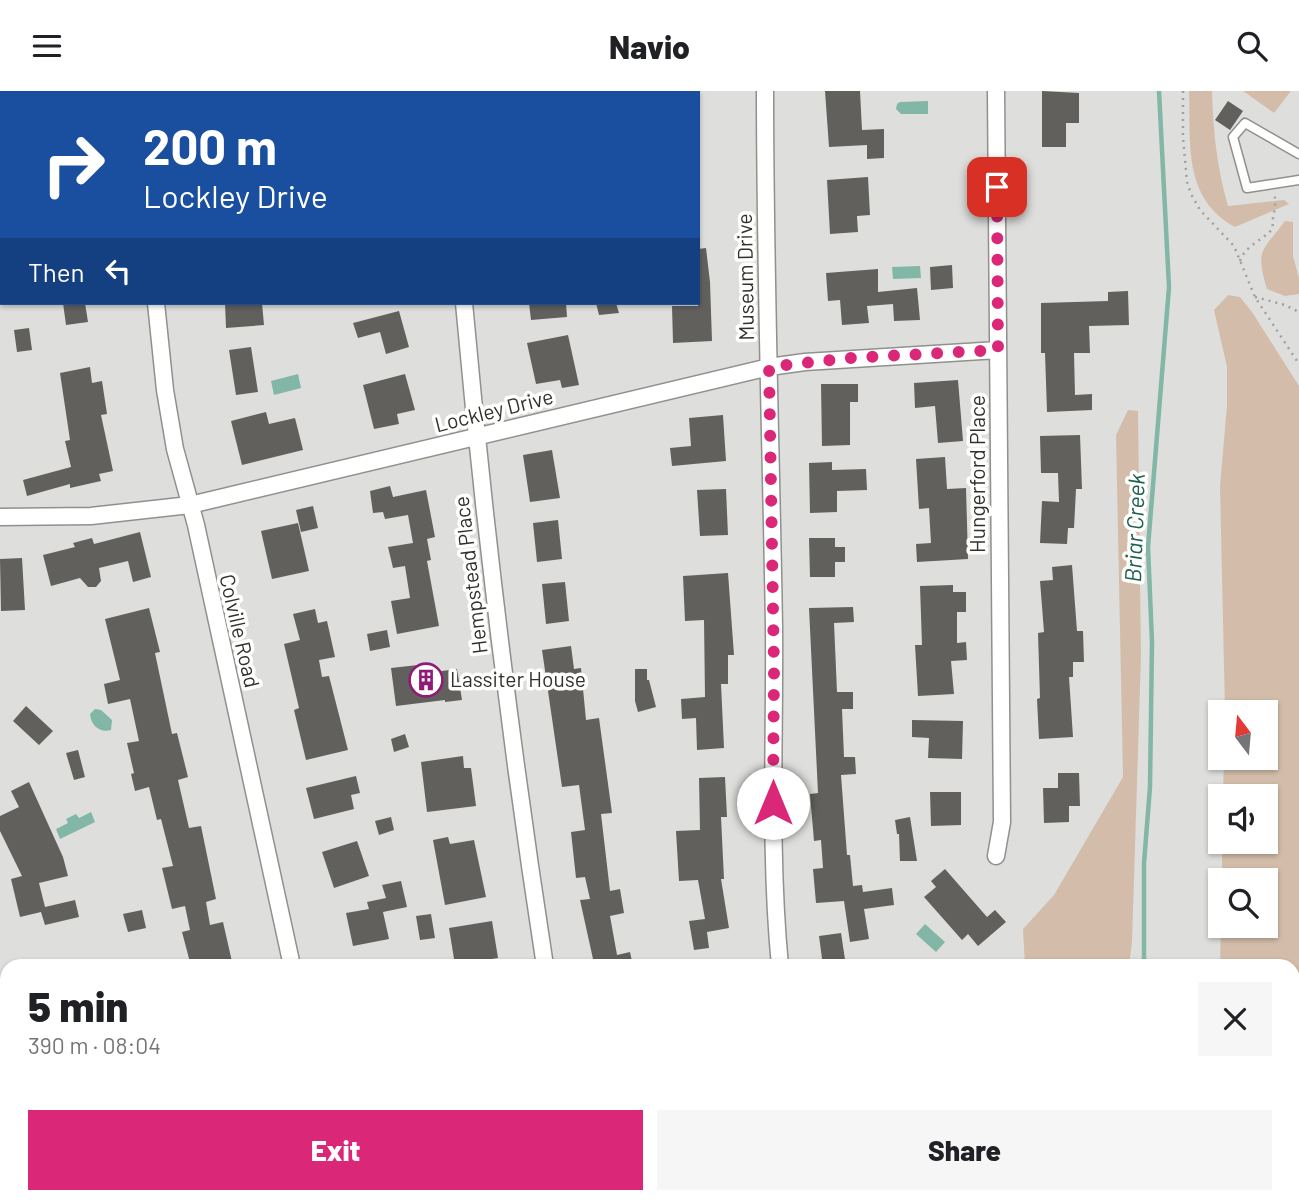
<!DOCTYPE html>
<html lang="en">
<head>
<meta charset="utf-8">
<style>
  body { margin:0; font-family:Barlow,sans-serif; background:#f6f6f6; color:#202124; height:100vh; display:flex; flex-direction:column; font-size:26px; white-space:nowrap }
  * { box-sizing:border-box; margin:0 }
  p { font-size:23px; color:#757577 }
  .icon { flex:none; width:38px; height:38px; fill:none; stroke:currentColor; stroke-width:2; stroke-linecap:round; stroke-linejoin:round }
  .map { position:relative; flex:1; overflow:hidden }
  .drawer { position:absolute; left:0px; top:868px; width:1300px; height:245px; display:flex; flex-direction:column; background:#fff; border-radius:21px 21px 0 0; box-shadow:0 2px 5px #0004 }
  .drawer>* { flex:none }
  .guide { position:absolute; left:0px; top:0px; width:700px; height:214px; box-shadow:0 2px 5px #0004; background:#1a4fa0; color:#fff; overflow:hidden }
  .needle { width:46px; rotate:344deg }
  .controls { position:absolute; left:1208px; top:609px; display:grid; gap:14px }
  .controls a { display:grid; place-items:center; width:70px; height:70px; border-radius:0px; background:#fff; box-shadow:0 2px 5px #0004; font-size:35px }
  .pin { position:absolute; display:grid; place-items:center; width:60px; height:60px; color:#fff; margin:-30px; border-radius:14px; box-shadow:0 4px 10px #0006 }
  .me { position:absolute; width:77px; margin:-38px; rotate:0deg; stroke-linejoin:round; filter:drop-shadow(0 0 5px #0008) }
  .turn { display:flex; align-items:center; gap:24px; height:147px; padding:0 28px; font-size:32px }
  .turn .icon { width:91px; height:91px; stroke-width:2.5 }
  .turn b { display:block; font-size:49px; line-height:60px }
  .then { display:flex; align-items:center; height:66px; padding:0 28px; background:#0003; gap:14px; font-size:26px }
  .round { display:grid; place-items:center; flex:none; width:74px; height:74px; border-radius:0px; background:#f6f6f6 }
  .headline { display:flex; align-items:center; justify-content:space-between; height:119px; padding:0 28px }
  h1 { font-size:42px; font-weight:800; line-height:52px }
  .action { display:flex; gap:14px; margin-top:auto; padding:14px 28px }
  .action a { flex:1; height:80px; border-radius:0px; background:#db2777; color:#fff; font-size:28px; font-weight:800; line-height:80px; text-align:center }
  .action a+a { background:#f6f6f6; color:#202124 }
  header { display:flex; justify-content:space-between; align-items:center; height:91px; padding:0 28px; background:#fff; font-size:32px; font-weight:800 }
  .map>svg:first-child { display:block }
  .green { fill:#d3bdaa }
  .water { fill:#82b6a7 }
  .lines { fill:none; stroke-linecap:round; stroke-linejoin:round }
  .stream { stroke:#82b6a7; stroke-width:4.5 }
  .building { fill:#61605d }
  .lane-casing { stroke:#90908d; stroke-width:11 }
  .street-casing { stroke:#90908d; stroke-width:19 }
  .path { stroke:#a0a19e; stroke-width:2.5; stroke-dasharray:2 5; stroke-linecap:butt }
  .lane { stroke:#fff; stroke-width:8 }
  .street { stroke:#fff; stroke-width:16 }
  .route { stroke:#db2777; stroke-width:12; stroke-dasharray:0 21.6 }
  .labels { text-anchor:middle; stroke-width:7; stroke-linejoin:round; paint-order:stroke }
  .street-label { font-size:21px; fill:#313230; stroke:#fffffe }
  .poi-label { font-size:21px; fill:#313230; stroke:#fffffe; text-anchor:start }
  .water-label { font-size:23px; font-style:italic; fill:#1e6151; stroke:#fffffe }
</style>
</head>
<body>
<header><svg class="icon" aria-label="menu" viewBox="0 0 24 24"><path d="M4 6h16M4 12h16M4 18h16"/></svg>Navio<svg class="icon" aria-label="search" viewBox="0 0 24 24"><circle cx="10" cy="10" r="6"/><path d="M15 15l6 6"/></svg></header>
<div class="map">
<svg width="1299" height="1113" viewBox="0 0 1299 1113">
  <rect width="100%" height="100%" fill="#dedfdc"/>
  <path class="green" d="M1189,0H1212C1213,39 1217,77 1228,115L1284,109L1289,113L1235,136C1182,107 1191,51 1189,0Z
    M1243,0H1291L1274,22Z
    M1285,130L1293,131V165L1299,187V203L1285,205L1267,198C1255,158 1262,161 1285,130Z
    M1228,204L1240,206L1252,221L1299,295V1113H1216L1217,1106H1293V875H1220L1221,835H1265V789H1222V751H1265V705H1223L1224,667H1265V621H1225L1220,395L1227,314V276L1214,219Z
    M1128,319L1138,320L1141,564L1132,851L1129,875H1025L1023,838L1054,804L1123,686L1116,344Z
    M1043,1106H1088V1113H1044Z"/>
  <path class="water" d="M928,10V23H901L896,18L897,13L900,11Z
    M920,175L921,187L893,188L892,176Z
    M298,283L301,297L274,304L271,290Z
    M95,618L101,619L112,629L111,639C100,642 91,635 90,623Z
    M91,721L95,731L60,748L56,738L68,732L66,728L76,723L79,727Z
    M925,833L945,851L936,861L916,843Z"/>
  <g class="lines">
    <path class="stream" d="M1144,875V772L1150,696L1152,551L1148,456L1169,196L1159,0
      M0,983L7,986
      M1145,1113L1146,1106"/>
  </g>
  <path class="building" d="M825,0H860L862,39L884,38V67L867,68V54L829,56Z
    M1042,0L1079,2V32H1066V56H1042Z
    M1228,10L1243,20L1230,39L1215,29Z
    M868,86L870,124L857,125L858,141L830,143L827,89Z
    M706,157L710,191L712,250L673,252L672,215H698V158Z
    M952,174L953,197L931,199L930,176Z
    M878,178V201L917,197L920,229L894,230L893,213L867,215L869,232L842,234L840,209L828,210L826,182Z
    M1128,200L1129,234L1089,235L1090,262H1074L1075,304L1092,303V319L1047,321L1045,262H1041V212L1108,210V201Z
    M63,212H85L88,231L66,234Z
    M225,212H262L264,234L226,237Z
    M529,212H566L567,226L531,229Z
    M596,212H616L619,222L599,224Z
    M399,220L409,256L386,263L380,241L358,247L353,232Z
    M29,237L32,259L17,261L14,239Z
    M568,244L579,294L562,297L560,289L536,293L527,252Z
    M251,256L258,301L236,304L229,259Z
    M90,276L92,292L102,290L107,323L101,324L113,380L99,383L101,390L70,397V393L27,405L23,389L71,376L65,350L70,349L60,282Z
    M405,283L415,319L397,323L399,333L374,338L363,294Z
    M958,289L963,350L938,352L935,315L915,317L914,292Z
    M821,293H858V311H850V354L822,355Z
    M266,321L269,333L295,327L303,359L242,374L231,330Z
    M723,324L726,370L672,375L670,357L691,355L689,327Z
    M1080,344L1082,398H1076L1074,437H1068L1067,453L1040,452L1042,410L1059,411L1058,382H1041L1040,345Z
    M552,359L560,407L530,411L523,364Z
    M945,366L947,398L966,397L968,468L917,471L916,453L931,452L929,417L919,418L916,368Z
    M832,371V379L866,378L867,399L837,400V421L810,422L809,372Z
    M390,395L393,406L426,399L435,446L427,448L431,469L427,470L439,535L397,543L391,510L410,507L405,475L393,477L388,456L413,452L408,424L385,428L383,421L373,422L370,400Z
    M726,398L728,444L700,445L697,399Z
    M313,415L318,437L301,441L296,419Z
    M558,429L562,468L537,471L533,432Z
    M298,432L309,480L272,488L261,440Z
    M140,441L151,486L133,491L128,470L99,477L101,490L96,496H88L80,487L51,495L43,464L75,456L73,452L92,447L94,453Z
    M809,447H835V456H845V471H835V486H810Z
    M22,467L25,519L1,520L0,468Z
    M1072,474L1077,540H1083L1084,571H1073V586H1069L1073,646L1039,648L1037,608L1040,607L1038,542L1044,541L1040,490L1053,489L1052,476Z
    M728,482L734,564H728V593H721L724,657L697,659L696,627L682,628L681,608L705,606L704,529L685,530L683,485Z
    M565,491L569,530L546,533L542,493Z
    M953,494V501H966V521H957V552L966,551L967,569L951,570L954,603L918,605L915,554H922L920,495Z
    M853,516L854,531L834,532L837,601H853V618H842L844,666H855L856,683L841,684L847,764H850L853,795L862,794L863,801L892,797L894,814L864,818L869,848L850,851L844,810L816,812L813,778L823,777L821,749L814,750L810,703L818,702L809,517Z
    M149,517L160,561L155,562L172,643L177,642L188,686L178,689L189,737L201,735L216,808L206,811L210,834L223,831L233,875H191L182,841L190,839L185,815L172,818L162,777L173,775L161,728L157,729L149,696L135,700L131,683L134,682L127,652L139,650L130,608L108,613L104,593L120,589L105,528Z
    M315,518L318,532L327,530L335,566L319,569L322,586L329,585L348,659L306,669L294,619L299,617L284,553L300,549L293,523Z
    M387,539L390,556L370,560L367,543Z
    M571,555L574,578L581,577L586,629L599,627L612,722L601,723L610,800L620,798L624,822L610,825L617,864L630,861L633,875H587L586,869L593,868L580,809L590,808L585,786L576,787L571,741L585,739L579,694L562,696L542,559Z
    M427,573V582L457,578L462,609L445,611V609L396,615L391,577Z
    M635,578H647V589H649L656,616L638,621L635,610Z
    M26,615L53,640L39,654L13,630Z
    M912,629L963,630L962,668L928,667L929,647L912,646Z
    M405,643L409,656L394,661L391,648Z
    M78,659L85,686L74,689L66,662Z
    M463,665L464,677H471L476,715L427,721L421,671Z
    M1058,682H1079L1080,715H1069V731L1044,732L1043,697H1058Z
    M356,685L360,702L351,704L354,718L314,728L306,697Z
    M725,686L727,726H721L724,788H721L729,837L707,841L709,857L694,859L689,830L705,828L698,789L679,790L676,740L700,739L699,687Z
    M29,691L63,766L68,785L39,792L45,816L75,809L79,826L45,834L41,821L20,826L11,788L22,785L0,740V725L19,716L11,700Z
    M930,701H961V734L931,735Z
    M391,726L394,739L379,744L375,730Z
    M910,726L917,770H900L899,743H897L895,729Z
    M448,746L450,753L474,749L486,806L445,814L433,749Z
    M357,750L369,785L334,797L322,761Z
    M945,778L987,826L995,819L1006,831L978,855L968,843L962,849L924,806L936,796L931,790Z
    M401,790L407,816L383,821L389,848L353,855L346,822L369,818L367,811L386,807L382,794Z
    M142,819L146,837L128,841L123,823Z
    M431,823L435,847L420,849L416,825Z
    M492,830L498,867L455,874L449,837Z
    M841,842L846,875H823L819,845Z"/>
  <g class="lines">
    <defs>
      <path id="lane" d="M1299,63L1245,32L1233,46L1247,97L1299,89"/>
      <path id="street" d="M135,0V2
        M442,0V2
        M765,0C765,179 771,357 774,536C775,649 769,762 780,875
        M156,212L165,299L175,358L196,434L292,875
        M464,212C484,434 511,655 545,875
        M0,426L91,425L190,414L769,276L805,271L998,259
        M996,765L1002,731L996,0
        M0,1062L7,1071
        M33,1106L38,1113
        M326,1106L336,1113
        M275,1113L278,1106
        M564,1113L566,1106
        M799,1113L801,1106"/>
    </defs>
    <use href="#lane" class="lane-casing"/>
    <use href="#street" class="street-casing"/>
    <path class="path" d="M1183,0V46L1187,91L1191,103L1200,119L1234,155L1255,206L1299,273
      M1240,170C1246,153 1263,150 1273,137C1271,124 1278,117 1274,102
      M1255,206L1285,214L1299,221"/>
    <use href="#lane" class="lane"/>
    <use href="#street" class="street"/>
  </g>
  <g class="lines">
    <path class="route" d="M773,712L774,578L769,276L849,267L998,259L997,96"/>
  </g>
  <defs>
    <symbol id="building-ring" viewBox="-11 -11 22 22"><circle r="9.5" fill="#fffffe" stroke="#901a79" stroke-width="1.5"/><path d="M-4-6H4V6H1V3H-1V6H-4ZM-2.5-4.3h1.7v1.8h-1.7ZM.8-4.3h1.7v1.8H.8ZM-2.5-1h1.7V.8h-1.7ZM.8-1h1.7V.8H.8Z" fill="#901a79"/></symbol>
  </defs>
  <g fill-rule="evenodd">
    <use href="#building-ring" x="407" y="570" width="38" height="38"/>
  </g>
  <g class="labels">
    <g class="street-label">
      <text transform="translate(746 186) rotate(-91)" y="7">Museum Drive</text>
      <text transform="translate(494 320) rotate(-14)" y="7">Lockley Drive</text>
      <text transform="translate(978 383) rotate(-90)" y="7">Hungerford Place</text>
      <text transform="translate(471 484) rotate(-97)" y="7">Hempstead Place</text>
      <text transform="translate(239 540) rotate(77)" y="7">Colville Road</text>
    </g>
    <g class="poi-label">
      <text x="450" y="596">Lassiter House</text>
    </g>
    <g class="water-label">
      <text transform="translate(1135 437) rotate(-88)" y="8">Briar Creek</text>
    </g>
  </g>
</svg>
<div class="controls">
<a><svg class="needle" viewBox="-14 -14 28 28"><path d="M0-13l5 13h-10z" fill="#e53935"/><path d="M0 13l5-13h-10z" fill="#757577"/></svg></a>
<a><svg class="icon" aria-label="sound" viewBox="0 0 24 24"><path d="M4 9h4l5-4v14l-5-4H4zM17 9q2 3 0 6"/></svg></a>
<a><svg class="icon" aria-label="search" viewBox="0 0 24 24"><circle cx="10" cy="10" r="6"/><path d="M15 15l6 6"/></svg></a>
</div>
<div class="pin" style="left:997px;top:96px;background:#d93025"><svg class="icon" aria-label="arrive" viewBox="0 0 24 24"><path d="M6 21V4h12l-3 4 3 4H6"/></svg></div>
<svg class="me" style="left:773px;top:712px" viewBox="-20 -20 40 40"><circle r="19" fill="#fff"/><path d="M0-13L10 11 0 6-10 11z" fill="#db2777"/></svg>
<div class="guide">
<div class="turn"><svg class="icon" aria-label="right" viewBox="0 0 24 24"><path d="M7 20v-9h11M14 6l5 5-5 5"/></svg><div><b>200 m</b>Lockley Drive</div></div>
<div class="then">Then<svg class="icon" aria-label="left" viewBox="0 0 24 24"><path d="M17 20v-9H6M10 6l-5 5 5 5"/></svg></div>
</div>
<section class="drawer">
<div class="headline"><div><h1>5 min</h1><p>390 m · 08:04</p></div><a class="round"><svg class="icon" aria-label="close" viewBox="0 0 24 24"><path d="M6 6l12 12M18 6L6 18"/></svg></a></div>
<div class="action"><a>Exit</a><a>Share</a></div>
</section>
</div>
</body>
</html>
